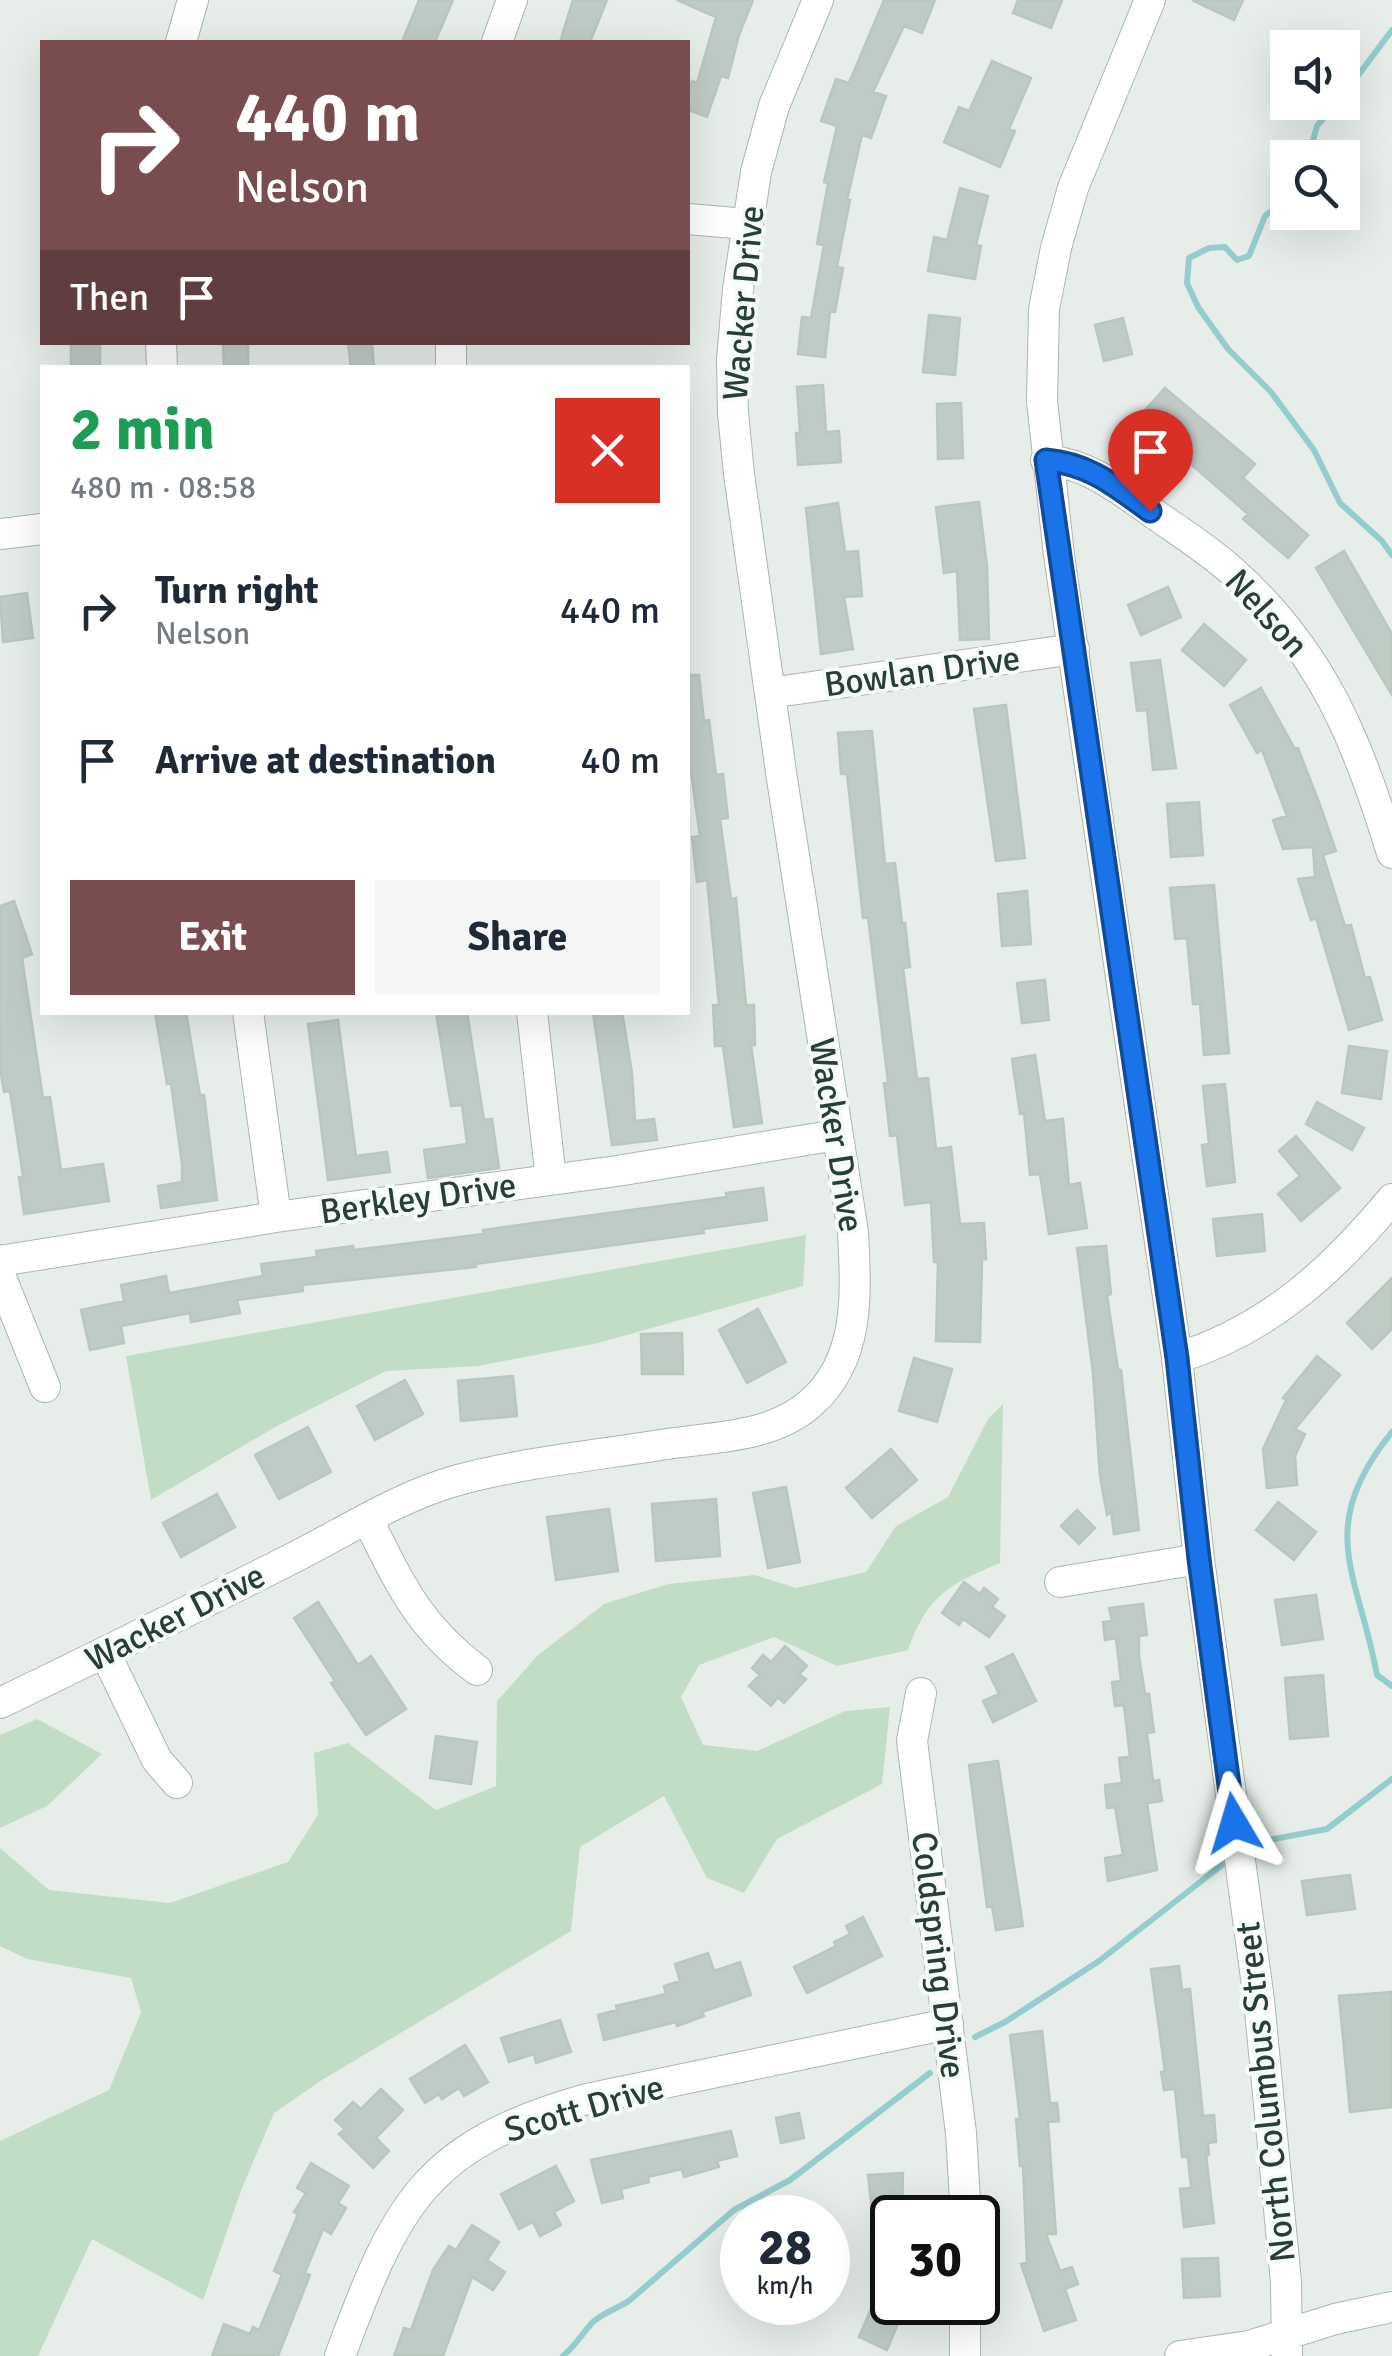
<!DOCTYPE html>
<html lang="en">
<head>
<meta charset="utf-8">
<style>
  body { margin:0; font-family:Signika,sans-serif; background:#f6f6f7; color:#1f2937; height:100vh; display:flex; flex-direction:column; font-size:38px; white-space:nowrap }
  * { box-sizing:border-box; margin:0 }
  p { font-size:32px; color:#747a83 }
  .icon { flex:none; width:55px; height:55px; fill:none; stroke:currentColor; stroke-width:2; stroke-linecap:round; stroke-linejoin:round }
  .map { position:relative; flex:1; overflow:hidden }
  .sheet { position:absolute; left:40px; top:365px; width:650px; height:650px; display:flex; flex-direction:column; background:#fff; border-radius:0px; box-shadow:0 10px 40px #0002 }
  .sheet>* { flex:none }
  .guide { position:absolute; left:40px; top:40px; width:650px; height:305px; border-radius:0px; box-shadow:0 10px 40px #0002; background:#794d4f; color:#fff; overflow:hidden }
  .tools { position:absolute; left:1270px; top:30px; display:grid; gap:20px }
  .tools a { display:grid; place-items:center; width:90px; height:90px; border-radius:0px; background:#fff; box-shadow:0 10px 40px #0002; font-size:50px }
  .speed { position:absolute; left:720px; top:2195px; display:flex; gap:20px; font-size:50px; font-weight:700; text-align:center }
  .speed>* { display:grid; place-content:center; width:130px; height:130px; border-radius:50%; background:#fff; box-shadow:0 10px 40px #0002; line-height:1 }
  .speed small { font-size:25px; font-weight:400 }
  .speed .limit { border:5px solid #111; border-radius:15px; background:#fff; color:#111 }
  .pin { position:absolute; display:grid; place-items:center; width:85px; height:85px; color:#fff; margin:-102px -42px; border-radius:50% 50% 50% 0; rotate:-45deg; box-shadow:0 0 10px #0007 }
  .pin .icon { rotate:45deg }
  .me { position:absolute; width:110px; margin:-55px; rotate:353deg; stroke-linejoin:round; filter:drop-shadow(0 0 8px #0008) }
  .turn { display:flex; align-items:center; gap:35px; height:210px; padding:0 30px; font-size:45px }
  .turn .icon { width:130px; height:130px; stroke-width:2.5 }
  .turn b { display:block; font-size:70px; line-height:85px }
  .then { display:flex; align-items:center; height:95px; padding:0 30px; background:#0003; gap:20px; font-size:38px }
  .round { display:grid; place-items:center; flex:none; width:105px; height:105px; border-radius:0px; background:#f6f6f7 }
  .summary { display:flex; align-items:center; justify-content:space-between; height:170px; padding:0 30px }
  h1 { font-size:60px; font-weight:700; line-height:75px; color:#1e9e55 }
  .button { display:flex; gap:20px; margin-top:auto; padding:20px 30px }
  .button a { flex:1; height:115px; border-radius:0px; background:#794d4f; color:#fff; font-size:40px; font-weight:700; line-height:115px; text-align:center }
  .button a+a { background:#f6f6f7; color:#1f2937 }
  ul { padding:0; list-style:none }
  li { display:flex; align-items:center; gap:30px; height:150px; padding:0 30px }
  li div { flex:1 }
  li b { display:block; font-size:38px }
  li em { font-style:normal }
  .map>svg:first-child { display:block }
  .green { fill:#c2ddc5 }
  .lines { fill:none; stroke-linecap:round; stroke-linejoin:round }
  .stream { stroke:#94cdce; stroke-width:6 }
  .building { fill:#bfccc5; stroke:#b9c7c0; stroke-width:2.5 }
  .minor-casing { stroke:#aab6b0; stroke-width:32 }
  .minor { stroke:#fff; stroke-width:30 }
  .route-casing { stroke:#114b97; stroke-width:25 }
  .route { stroke:#1a73e8; stroke-width:18 }
  .labels { text-anchor:middle; stroke-width:8; stroke-linejoin:round; paint-order:stroke }
  .street-label { font-size:35px; fill:#273f35; stroke:#f7fbf8 }
</style>
</head>
<body>
<div class="map">
<svg width="1392" height="2356" viewBox="0 0 1392 2356">
  <rect width="100%" height="100%" fill="#e7eeea"/>
  <path class="green" d="M806,1235L803,1286L598,1343L478,1366L386,1371L277,1426L151,1500L126,1356Z
    M1003,1404L1000,1563C948,1585 928,1595 908,1650L837,1666L774,1637L699,1665L681,1697L703,1745L757,1751L845,1711L890,1707L882,1784L777,1839L744,1893L707,1878L664,1796L580,1847L571,1931L322,2080L274,2113L242,2188L203,2300L92,2239L38,2356H0V2141L109,2090L141,2012L131,1978L27,1959L0,1946V1848L49,1890L170,1903L288,1862L318,1815L314,1753L348,1743L436,1810L496,1786L497,1701L537,1656L604,1604L668,1584L755,1575L796,1588L866,1572L896,1526L948,1497L988,1419Z
    M37,1719L102,1754L47,1806L0,1828V1735Z"/>
  <g class="lines">
    <path class="stream" d="M1342,97L1392,30
      M1308,158L1317,126L1337,102
      M1288,198L1265,216L1249,256L1237,260L1225,247L1209,248L1189,258L1187,283L1198,307L1228,349L1271,392L1314,450L1340,503L1382,541L1392,555
      M1392,1432C1314,1528 1358,1572 1377,1675L1392,1686
      M1246,1849L1258,1842L1327,1829L1392,1779
      M975,2037L1005,2022L1099,1961L1231,1858
      M563,2356C575,2346 582,2334 592,2323C600,2314 619,2308 630,2300L734,2210L790,2180L930,2073"/>
  </g>
  <path class="building" d="M419,0H453L435,42H402Z
    M573,0H607L590,42H560Z
    M753,0L739,35L728,78L721,76L707,117L688,110V94L692,81L697,83L716,17L677,0Z
    M884,0H935L922,33L904,26L873,92L886,96L871,138L862,135L847,200H850L837,267L843,268L835,312L830,311L825,357L798,354L802,317L811,318L824,245L817,244L828,183L824,182L837,126L821,121L836,79L849,83Z
    M1018,0H1062L1051,28L1013,13Z
    M1192,0H1243L1234,20Z
    M992,61L1031,78L1009,129L1015,131L1000,167L944,142L959,107L969,111Z
    M960,188L988,196L976,245L981,246L975,279L928,271L934,237L947,240Z
    M929,315L960,318L955,375L923,372Z
    M1123,318L1132,354L1104,361L1095,325Z
    M71,342H100V368H71Z
    M223,342H248V368H224Z
    M348,342H372L374,368H351Z
    M823,385L826,432L839,431L841,462L798,465L796,433H800L797,387Z
    M1165,388L1255,464L1243,478L1308,535L1288,558L1243,519L1248,514L1138,418Z
    M961,403L963,458L938,459L937,404Z
    M979,502L987,566L989,639L960,640L957,571L944,573L936,507Z
    M838,503L845,552L858,551L862,596L844,597L853,649L821,654L806,508Z
    M1344,551L1392,634V695L1316,568Z
    M1168,587L1181,617L1141,635L1128,605Z
    M27,593L33,638L3,642L0,597Z
    M1204,624L1246,660L1224,686L1182,650Z
    M1160,660L1176,768L1153,770L1147,710L1137,711L1131,663Z
    M688,675H699L704,721L709,720L716,775L723,774L728,818L720,819L731,899L736,898L746,1005H754L755,1045H751L762,1123L734,1127L723,1046H715L713,1005H719L707,880L697,882L692,837L700,836L690,765H688Z
    M1261,688L1295,749L1298,748L1320,805L1336,851L1323,855L1345,926L1351,925L1365,978L1370,977L1382,1020L1349,1030L1316,918L1311,920L1298,879L1315,877L1313,847L1283,849L1273,820L1287,816L1262,750L1257,753L1230,705Z
    M1006,705L1025,858L996,861L974,709Z
    M872,731L885,864L895,863L902,923H905L910,967L903,968L917,1079L928,1078L936,1149L951,1147L960,1224L984,1223L986,1259H982L980,1342L936,1341L938,1262H934L931,1202L905,1205L897,1135L890,1136L884,1083L888,1082L868,917L863,918L847,774H841L838,733Z
    M1199,802L1203,855L1171,857L1167,804Z
    M1214,885L1229,1053L1204,1055L1200,1004H1193L1187,938L1175,939L1170,888Z
    M1027,891L1031,944L1002,946L998,894Z
    M14,901L32,954L22,958L43,1098L50,1097L61,1170L103,1164L109,1201L24,1214L19,1177L23,1176L10,1091L4,1092L0,1068V906Z
    M1045,980L1049,1020L1022,1023L1017,983Z
    M155,1012H186L200,1095H204L217,1200L161,1208L158,1186L182,1182V1164L171,1083L167,1084Z
    M436,1012H467L484,1120L492,1119L499,1168L428,1178L424,1150L467,1144L462,1105L451,1106Z
    M593,1012H622L632,1073L635,1121L654,1119L657,1140L612,1145Z
    M338,1020L356,1156L387,1152L390,1172L328,1180L308,1024Z
    M1349,1046L1387,1051L1381,1099L1342,1093Z
    M1035,1055L1045,1121L1063,1119L1069,1185L1080,1183L1087,1228L1049,1234L1040,1174L1030,1175L1024,1113L1020,1114L1012,1059Z
    M1225,1084L1235,1182L1207,1186L1202,1145L1209,1144L1203,1086Z
    M1317,1102L1364,1128L1352,1150L1306,1124Z
    M1296,1136L1340,1188L1301,1221L1278,1194L1300,1176L1279,1151Z
    M763,1188L767,1220L703,1229L704,1233L475,1264L476,1267L302,1285L303,1291L237,1300L240,1313L191,1322L190,1313L121,1326L124,1343L90,1350L81,1310L124,1301L121,1285L166,1276L169,1293L263,1276L261,1264L317,1257L316,1251L353,1246L354,1250L484,1234L483,1230L727,1197L726,1193Z
    M1262,1214L1265,1251L1217,1256L1213,1219Z
    M1106,1246L1111,1294L1107,1295L1118,1370H1121L1139,1530L1114,1534L1111,1511L1107,1515L1100,1476L1093,1373L1077,1248Z
    M1392,1278V1329L1372,1349L1347,1323Z
    M758,1309L786,1362L747,1383L719,1330Z
    M682,1333L683,1374H642L641,1334Z
    M1317,1356L1340,1375L1295,1429L1305,1434L1295,1456L1297,1485L1267,1488L1263,1449L1286,1400L1283,1398Z
    M914,1358L952,1369L937,1422L899,1411Z
    M513,1376L517,1416L461,1421L458,1381Z
    M405,1380L423,1414L375,1440L357,1406Z
    M308,1427L331,1472L279,1499L255,1455Z
    M891,1449L917,1480L872,1518L846,1488Z
    M786,1487L800,1562L768,1568L753,1493Z
    M217,1494L235,1527L181,1557L163,1523Z
    M716,1499L720,1556L656,1561L652,1504Z
    M1278,1502L1316,1532L1294,1560L1256,1530Z
    M609,1509L618,1571L556,1580L547,1517Z
    M1077,1510L1095,1528L1079,1544L1061,1526Z
    M964,1582L980,1594L984,1588L998,1599L992,1607L1005,1616L989,1637L963,1619L959,1625L942,1613Z
    M1316,1595L1323,1639L1282,1645L1275,1600Z
    M318,1602L358,1665L371,1656L406,1709L366,1735L331,1683L335,1681L294,1618Z
    M1143,1604L1147,1635L1139,1636V1656L1145,1694H1149L1154,1732L1147,1733L1153,1781L1159,1780L1162,1801L1147,1803L1157,1870L1108,1881L1105,1858L1123,1855L1115,1807L1107,1808L1105,1785L1122,1783L1119,1758L1130,1757L1124,1705L1115,1706L1112,1682L1121,1681L1116,1638L1105,1640L1103,1622L1112,1621L1109,1608Z
    M785,1646L807,1666L799,1674L806,1679L784,1703L778,1697L771,1706L749,1686L760,1675L752,1668L763,1655L771,1662Z
    M1013,1654L1036,1701L993,1722L983,1701L999,1694L986,1667Z
    M1323,1675L1328,1736L1290,1739L1285,1678Z
    M436,1736L477,1742L471,1784L430,1778Z
    M998,1761L1023,1926L996,1930L992,1906L987,1907L969,1765Z
    M1350,1875L1355,1909L1307,1915L1302,1881Z
    M863,1917L882,1956L807,1993L794,1967L836,1946L834,1942L850,1934L846,1926Z
    M708,1953L714,1971L740,1962L751,1995L702,2012L704,2016L677,2026L676,2022L604,2040L598,2015L617,2010L616,2006L666,1994L664,1986L680,1981L675,1964Z
    M1179,1966L1182,1990L1190,1989L1203,2116L1214,2115L1216,2142L1208,2143L1209,2155H1206L1214,2223L1184,2227L1180,2189L1191,2188L1188,2157H1182L1175,2089L1164,2090L1161,2072H1165L1151,1969Z
    M1392,1992V2107L1350,2112L1339,1996Z
    M560,2020L571,2052L536,2063L534,2054L509,2062L501,2038Z
    M1042,2031L1050,2103H1057L1059,2121L1048,2122L1056,2234H1046L1060,2271L1072,2267L1078,2284L1065,2289L1076,2320L1044,2331L1021,2264L1027,2262L1023,2165L1020,2166L1016,2119H1020L1010,2035Z
    M465,2045L488,2082L464,2096L459,2088L442,2099L439,2094L425,2103L410,2079Z
    M381,2089L403,2110L376,2138L389,2151L373,2168L339,2134L345,2129L335,2120L353,2102L361,2109Z
    M799,2113L804,2138L781,2143L776,2118Z
    M731,2131L737,2156L717,2161L719,2167L684,2177L682,2169L648,2177L649,2182L621,2189L623,2198L602,2203L591,2160Z
    M311,2163L349,2186L338,2203L346,2208L331,2234L323,2229L305,2273L310,2275L278,2356H212L224,2324L250,2334L253,2327L259,2330L282,2275L274,2271L298,2214L294,2212L306,2193L297,2188Z
    M556,2166L574,2201L554,2212L561,2225L540,2236L533,2222L519,2229L501,2194Z
    M903,2173L902,2218H892V2254L877,2255L868,2175Z
    M472,2225L499,2242L487,2260L505,2272L493,2290L472,2277L443,2356H394L404,2328L411,2330L433,2270L449,2246L456,2250Z
    M1218,2258L1220,2296L1184,2298L1182,2259Z
    M892,2260V2302H907L887,2350L859,2337Z"/>
  <g class="lines">
    <defs>
      <path id="minor" d="M1150,0L1073,188L1056,248L1044,309L1042,401L1059,555L1177,1358L1199,1559L1259,2000L1286,2282L1287,2356
        M181,42L193,0
        M497,42L512,0
        M688,219L746,224
        M161,342L162,368
        M451,368V342
        M1046,460C1089,464 1119,489 1153,513C1180,532 1209,550 1233,572C1322,652 1358,741 1392,853
        M0,534L42,529
        M770,693L1074,649
        M248,1012L276,1217
        M532,1012L551,1179
        M0,1261L276,1217L617,1171L837,1135
        M0,1275L45,1387
        M1177,1358C1268,1330 1332,1271 1392,1199
        M368,1520C400,1584 418,1626 477,1670
        M1060,1582L1199,1559
        M105,1653L157,1760L177,1783
        M921,1693L912,1741L961,2133L966,2218
        M0,1703C99,1656 196,1607 293,1558C346,1531 400,1496 458,1480C526,1462 598,1455 667,1444C716,1437 773,1437 811,1403C861,1359 856,1292 853,1232L782,779L739,474L733,413L732,360L738,289L756,172L774,106L818,0
        M340,2356C396,2205 424,2145 587,2099L948,2024
        M965,2356V2302
        M1180,2356L1249,2346L1335,2319L1392,2307"/>
    </defs>
    <use href="#minor" class="minor-casing"/>
    <use href="#minor" class="minor"/>
  </g>
  <g class="lines">
    <defs>
      <path id="route" d="M1150,511C1115,486 1090,464 1046,460L1177,1358L1199,1559L1234,1823"/>
    </defs>
    <use href="#route" class="route-casing"/>
    <use href="#route" class="route"/>
  </g>
  <g class="labels">
    <g class="street-label">
      <text transform="translate(743 303) rotate(-85)" y="12">Wacker Drive</text>
      <text transform="translate(1267 613) rotate(48)" y="12">Nelson</text>
      <text transform="translate(922 671) rotate(-8)" y="12">Bowlan Drive</text>
      <text transform="translate(837 1135) rotate(81)" y="12">Wacker Drive</text>
      <text transform="translate(418 1198) rotate(-8)" y="12">Berkley Drive</text>
      <text transform="translate(175 1617) rotate(-27)" y="12">Wacker Drive</text>
      <text transform="translate(939 1955) rotate(83)" y="12">Coldspring Drive</text>
      <text transform="translate(1265 2092) rotate(-96)" y="12">North Columbus Street</text>
      <text transform="translate(584 2108) rotate(-16)" y="12">Scott Drive</text>
    </g>
  </g>
</svg>
<div class="tools">
<a><svg class="icon" aria-label="sound" viewBox="0 0 24 24"><path d="M4 9h4l5-4v14l-5-4H4zM17 9q2 3 0 6"/></svg></a>
<a><svg class="icon" aria-label="search" viewBox="0 0 24 24"><circle cx="10" cy="10" r="6"/><path d="M15 15l6 6"/></svg></a>
</div>
<div class="speed"><div>28<small>km/h</small></div><div class="limit">30</div></div>
<div class="pin" style="left:1150px;top:511px;background:#d93025"><svg class="icon" aria-label="arrive" viewBox="0 0 24 24"><path d="M6 21V4h12l-3 4 3 4H6"/></svg></div>
<svg class="me" style="left:1234px;top:1823px" viewBox="-20 -20 40 40"><path d="M0-17L14 15 0 8-14 15z" fill="#1a73e8" stroke="#fff" stroke-width="4"/></svg>
<div class="guide">
<div class="turn"><svg class="icon" aria-label="right" viewBox="0 0 24 24"><path d="M7 20v-9h11M14 6l5 5-5 5"/></svg><div><b>440 m</b>Nelson</div></div>
<div class="then">Then<svg class="icon" aria-label="arrive" viewBox="0 0 24 24"><path d="M6 21V4h12l-3 4 3 4H6"/></svg></div>
</div>
<section class="sheet">
<div class="summary"><div><h1>2 min</h1><p>480 m · 08:58</p></div><a class="round" style="background:#d93025;color:#fff"><svg class="icon" aria-label="close" viewBox="0 0 24 24"><path d="M6 6l12 12M18 6L6 18"/></svg></a></div>
<ul>
<li><svg class="icon" aria-label="right" viewBox="0 0 24 24"><path d="M7 20v-9h11M14 6l5 5-5 5"/></svg><div><b>Turn right</b><p>Nelson</p></div><em>440 m</em></li>
<li><svg class="icon" aria-label="arrive" viewBox="0 0 24 24"><path d="M6 21V4h12l-3 4 3 4H6"/></svg><div><b>Arrive at destination</b></div><em>40 m</em></li>
</ul>
<div class="button"><a>Exit</a><a>Share</a></div>
</section>
</div>
</body>
</html>
